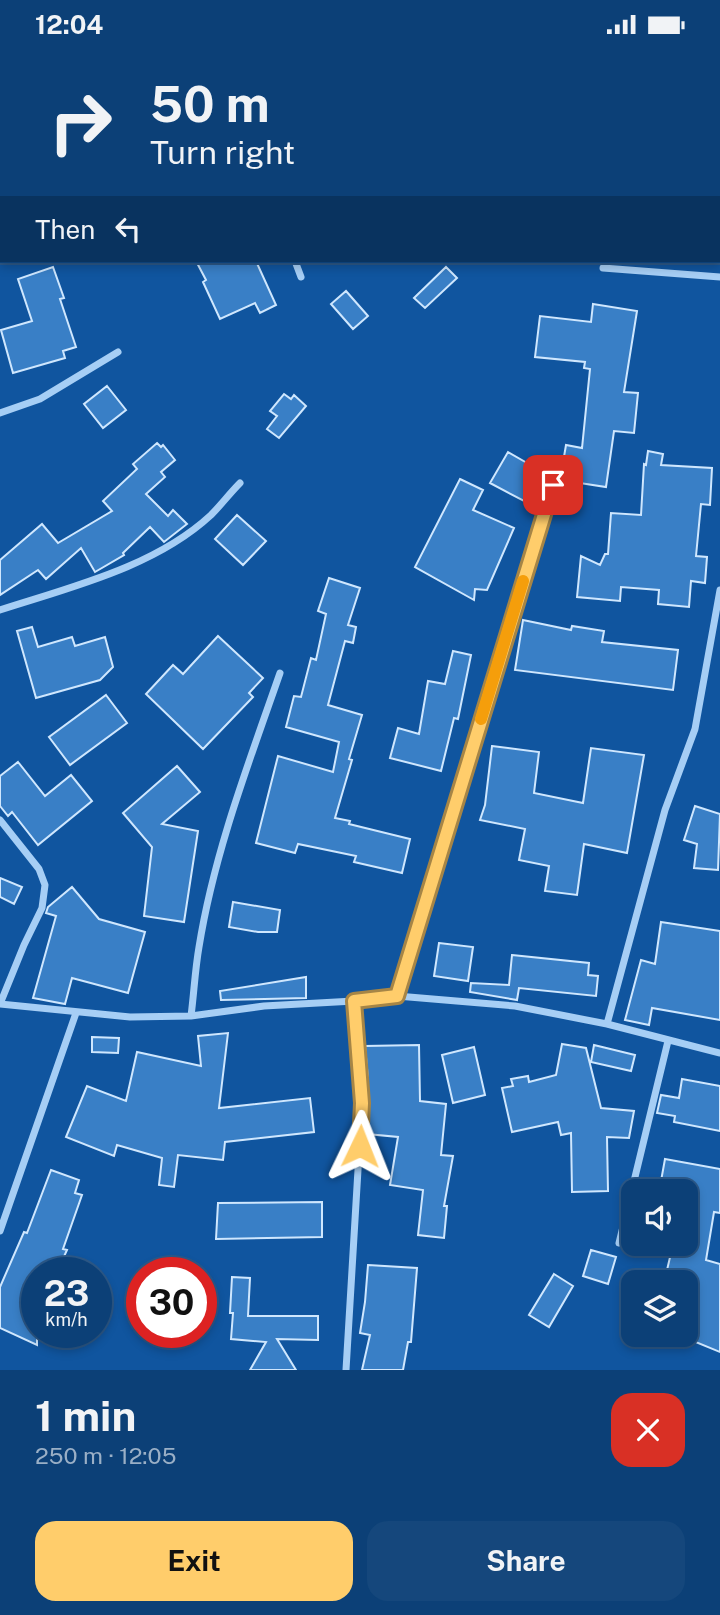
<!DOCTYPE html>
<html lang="en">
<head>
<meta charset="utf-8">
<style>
  body { margin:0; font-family:"Public Sans",sans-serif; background:#15477c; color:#f1f3f6; height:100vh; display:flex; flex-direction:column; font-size:26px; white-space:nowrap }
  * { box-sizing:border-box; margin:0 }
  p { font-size:23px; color:#9aafc6 }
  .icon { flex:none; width:38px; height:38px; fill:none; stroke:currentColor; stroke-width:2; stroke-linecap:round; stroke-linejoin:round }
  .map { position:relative; height:1321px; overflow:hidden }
  .panel { display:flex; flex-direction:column; background:#0c4077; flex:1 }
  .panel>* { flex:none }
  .hud { position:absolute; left:0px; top:0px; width:721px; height:214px; box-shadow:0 4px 10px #0003,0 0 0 2px #2c5989; background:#0c4077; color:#f1f3f6; overflow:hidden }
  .fabs { position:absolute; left:621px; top:1130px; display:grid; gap:14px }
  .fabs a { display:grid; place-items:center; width:77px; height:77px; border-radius:14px; background:#0c4077; box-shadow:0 4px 10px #0003,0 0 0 2px #2c5989; font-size:35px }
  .speed { position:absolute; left:21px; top:1208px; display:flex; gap:14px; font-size:35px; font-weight:700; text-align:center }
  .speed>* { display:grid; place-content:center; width:91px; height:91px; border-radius:50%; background:#0c4077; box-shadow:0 4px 10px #0003,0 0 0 2px #2c5989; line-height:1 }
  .speed small { font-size:18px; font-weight:400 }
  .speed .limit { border:10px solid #d22; background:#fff; color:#111 }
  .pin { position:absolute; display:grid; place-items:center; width:60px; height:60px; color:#fff; margin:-30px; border-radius:14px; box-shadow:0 4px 10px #0006 }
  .me { position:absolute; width:77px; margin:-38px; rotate:2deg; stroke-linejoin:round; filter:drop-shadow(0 0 5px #0008) }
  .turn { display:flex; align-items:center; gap:24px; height:147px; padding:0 35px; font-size:32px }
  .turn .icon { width:91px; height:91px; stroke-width:2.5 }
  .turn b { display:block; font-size:49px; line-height:60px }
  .then { display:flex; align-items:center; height:66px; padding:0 35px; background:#0003; gap:14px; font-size:26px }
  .round { display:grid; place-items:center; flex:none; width:74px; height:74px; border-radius:21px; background:#15477c }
  .overview { display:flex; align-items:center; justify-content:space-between; height:119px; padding:0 35px }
  h1 { font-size:42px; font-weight:700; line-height:52px }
  .primary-button { display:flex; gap:14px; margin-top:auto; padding:14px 35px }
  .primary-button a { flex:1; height:80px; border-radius:21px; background:#ffcd6b; color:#111; font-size:28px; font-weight:700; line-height:80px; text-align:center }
  .primary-button a+a { background:#15477c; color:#f1f3f6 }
  .status { display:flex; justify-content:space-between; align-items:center; height:49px; padding:0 35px; background:#0c4077; direction:ltr }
  .status svg { height:19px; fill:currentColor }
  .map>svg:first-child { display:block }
  .building { fill:#397fc6; stroke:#cfe7fe; stroke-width:2 }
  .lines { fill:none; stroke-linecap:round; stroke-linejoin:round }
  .street { stroke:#a6cef5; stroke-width:7 }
  .route-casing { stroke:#a68546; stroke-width:18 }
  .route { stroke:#ffcd6b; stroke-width:12 }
  .slow { stroke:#f59e0b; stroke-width:12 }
</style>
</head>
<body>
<div class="status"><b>12:04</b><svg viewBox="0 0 49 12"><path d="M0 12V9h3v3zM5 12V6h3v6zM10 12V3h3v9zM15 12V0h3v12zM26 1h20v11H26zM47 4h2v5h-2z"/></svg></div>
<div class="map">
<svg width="720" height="1321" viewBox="0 0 720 1321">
  <rect width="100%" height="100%" fill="#10559f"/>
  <path class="building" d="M196,212H256L276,256L260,264L255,254L220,270L203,233L206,231Z
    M53,218L64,249L60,250L76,298L63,302L65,309L13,324L1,281L32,272L18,230Z
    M446,218L457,229L425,259L414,249Z
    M346,242L368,267L353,280L331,255Z
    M593,255L637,262L624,343L638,344L634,384L614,382L606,438L560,431L566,396L582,399L590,320L584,319L585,313L535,308L540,267L591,273Z
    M107,337L126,361L103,379L84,355Z
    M284,345L291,350L294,346L306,357L279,389L267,380L277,367L270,362Z
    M157,394L161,398L163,396L175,411L161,423L165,428L146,445L168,467L173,461L187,475L164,493L150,478L123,504L124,506L95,523L81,499L46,530L38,521L0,546V511L42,475L58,494L112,462L103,452L137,420L133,415Z
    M648,402L663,405L661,416L712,419L710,456L701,455L696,507L707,508L705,534L691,532L689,558L658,555L659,541L621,538L620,552L577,548L581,507L600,516L605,505H608L611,464L641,466L644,415L646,416Z
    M508,403L541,422L524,452L490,434Z
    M460,430L483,441L473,461L514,479L487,541L475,540L474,551L415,518Z
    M237,466L266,492L243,516L215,490Z
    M329,529L360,539L348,576L356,578L353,594L345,592L328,656L362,666L349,710L352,711L335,769L350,772L349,775L410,790L402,824L354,813L356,807L298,795L295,804L256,794L278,707L333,723L339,693L286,678L294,647L301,648L311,609L316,611L326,565L318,562Z
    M523,571L571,581L572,577L604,582L602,593L678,601L673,641L515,621Z
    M32,578L38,598L72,588L75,597L105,588L113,618L100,631L36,649L17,582Z
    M218,587L263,629L249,644L253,648L203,700L146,645L173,616L183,625Z
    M453,602L471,606L458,670L454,669L441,722L390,709L398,679L419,685L428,632L445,635Z
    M106,646L127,674L70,716L49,688Z
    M492,697L539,703L534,744L583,754L591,699L644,706L627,804L584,795L577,846L545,842L549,817L519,811L525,780L480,771L485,756Z
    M18,713L45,747L71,726L92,752L38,796L12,763L8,767L0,757V727Z
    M177,717L200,743L162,775L198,782L184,873L144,867L152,798L123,764Z
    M695,757L720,765L718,821L694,819L697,795L684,791Z
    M0,829L22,838L14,855L0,848Z
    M72,838L99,870L145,883L128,944L72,929L65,955L33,949L56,867L46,864L48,858Z
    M233,853L280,861L277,883H258L229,878Z
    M661,873L720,882V971L652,959L649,976L625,971L641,911L655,915Z
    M439,894L473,898L468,932L434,927Z
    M512,906L589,914L588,926L598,927L596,947L519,939L517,951L470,943L471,934L509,936Z
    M306,928V949L221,951L220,942Z
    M228,984L219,1059L310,1049L314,1083L225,1093L223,1111L178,1106L174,1138L159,1136L162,1109L117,1096L114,1107L66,1088L87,1037L126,1052L137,1003L201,1017L198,987Z
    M92,988L119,989L118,1004L92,1003Z
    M562,995L586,999L601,1059L634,1062L629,1089L607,1088L608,1142L572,1143L571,1084L561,1086L558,1073L512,1083L502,1039L513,1037L511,1030L528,1027L529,1033L556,1026Z
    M419,996L420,1052L446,1055L441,1106L453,1107L444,1157H447L444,1189L418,1186L423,1141L390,1136L398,1088L367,1085L368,1030L365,997Z
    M594,996L635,1006L631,1022L591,1013Z
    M474,998L485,1046L453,1054L442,1006Z
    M682,1030L720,1037V1082L674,1073L675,1067L657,1064L661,1046L679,1049Z
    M665,1110L720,1120V1164L714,1163L706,1211L720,1215V1303L686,1289V1234H664L671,1204L686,1207V1143H659Z
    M51,1121L79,1131L75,1144L82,1146L63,1200L67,1201L57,1223H37V1296L0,1279V1238L24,1183L27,1184Z
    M322,1153V1188L216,1190L218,1154Z
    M591,1201L616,1208L608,1235L583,1227Z
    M368,1216L417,1219L411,1293H408L403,1321H362L370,1286L360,1284L365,1253Z
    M554,1225L573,1237L549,1278L529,1266Z
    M232,1228L250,1229L248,1267H318V1291L277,1290L296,1321H250L266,1293L231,1290L233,1264H230Z"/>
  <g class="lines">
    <path class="street" d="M267,2L269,0
      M295,212L301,228
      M603,219L720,228
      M0,364L40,350L118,303
      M0,561C71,538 155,518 211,466C221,456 230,444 240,434
      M0,771L39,820L45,836L42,859L24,896L0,955
      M397,947L553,436
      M0,955L130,968L191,967L264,957L354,952L397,947L515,957L607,975L720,1004
      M191,967C194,944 195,921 199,898C214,804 249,713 280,624
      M607,975L665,761L695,680L720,541
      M0,1182L76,964
      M619,1194L668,992
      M346,1321L362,1054L354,952"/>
  </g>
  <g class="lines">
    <defs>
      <path id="route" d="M360,1097L362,1054L354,952L397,947L553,436"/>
    </defs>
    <use href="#route" class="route-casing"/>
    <use href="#route" class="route"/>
    <path class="slow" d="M481,670L523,532"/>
  </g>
</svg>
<div class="fabs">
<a><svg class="icon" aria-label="sound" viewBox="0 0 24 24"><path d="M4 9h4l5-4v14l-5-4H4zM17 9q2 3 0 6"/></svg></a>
<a><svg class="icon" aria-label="layers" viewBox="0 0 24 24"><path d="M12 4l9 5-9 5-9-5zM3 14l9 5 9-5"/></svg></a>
</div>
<div class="speed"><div>23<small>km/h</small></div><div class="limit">30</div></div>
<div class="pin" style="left:553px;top:436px;background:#d93025"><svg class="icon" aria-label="arrive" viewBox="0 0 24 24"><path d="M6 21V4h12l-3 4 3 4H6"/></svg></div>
<svg class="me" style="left:360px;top:1097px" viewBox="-20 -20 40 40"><path d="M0-17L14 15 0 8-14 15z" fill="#ffcd6b" stroke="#fff" stroke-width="4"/></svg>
<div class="hud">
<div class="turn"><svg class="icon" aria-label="right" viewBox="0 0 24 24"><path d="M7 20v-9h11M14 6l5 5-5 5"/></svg><div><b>50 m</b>Turn right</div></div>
<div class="then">Then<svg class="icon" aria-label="left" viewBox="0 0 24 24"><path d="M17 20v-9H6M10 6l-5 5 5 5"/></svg></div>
</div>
</div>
<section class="panel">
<div class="overview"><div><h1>1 min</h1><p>250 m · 12:05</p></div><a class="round" style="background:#d93025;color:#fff"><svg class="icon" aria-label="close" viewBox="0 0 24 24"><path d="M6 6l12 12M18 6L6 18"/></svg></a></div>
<div class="primary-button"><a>Exit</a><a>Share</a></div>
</section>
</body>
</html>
